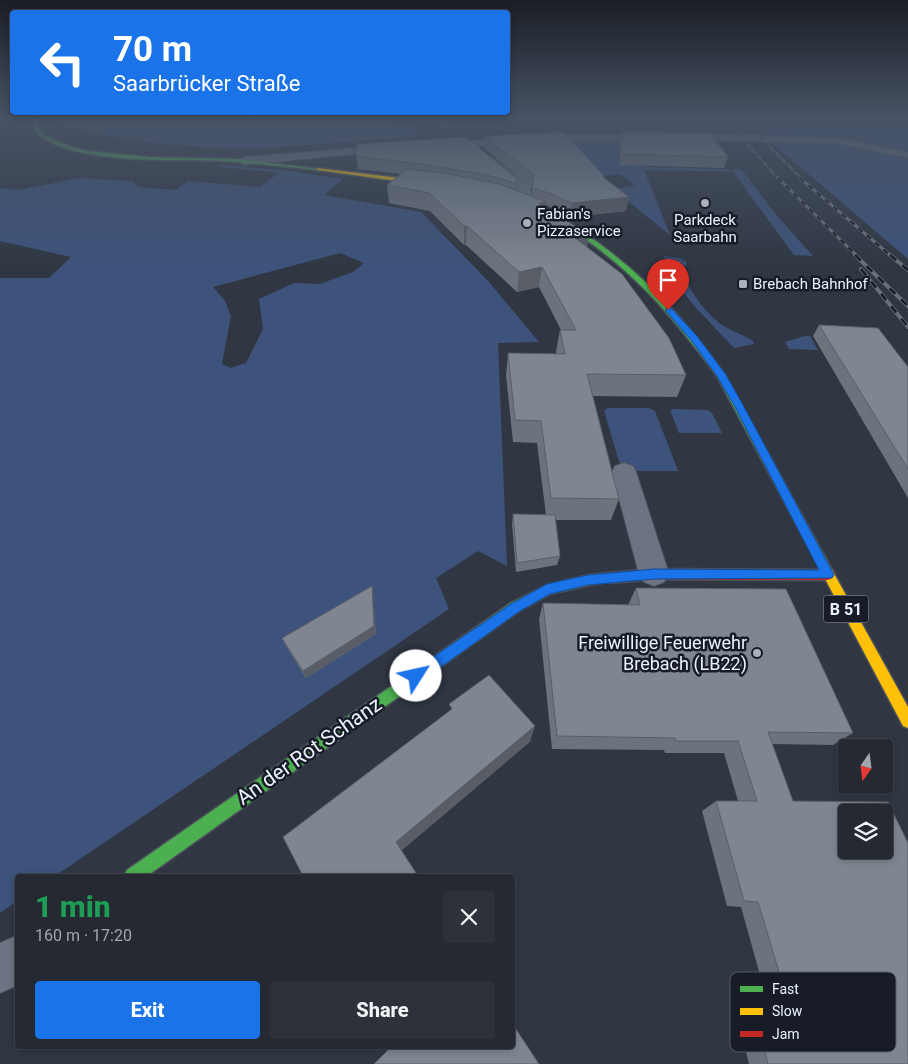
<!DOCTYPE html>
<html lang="en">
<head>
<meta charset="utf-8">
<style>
  body { margin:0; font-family:Roboto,sans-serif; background:#2c313a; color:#f1f3f6; height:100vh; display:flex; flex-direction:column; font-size:19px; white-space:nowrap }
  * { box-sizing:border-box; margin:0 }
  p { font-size:16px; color:#a3a6ac }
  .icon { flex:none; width:28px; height:28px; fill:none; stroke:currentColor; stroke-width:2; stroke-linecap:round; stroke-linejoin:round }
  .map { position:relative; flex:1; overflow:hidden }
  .side { position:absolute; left:15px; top:874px; width:500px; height:175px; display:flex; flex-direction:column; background:#242932; border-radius:5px; box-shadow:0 2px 8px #0003,0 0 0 1px #41454d }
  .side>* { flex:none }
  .banner { position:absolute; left:10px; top:10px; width:500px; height:105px; border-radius:5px; box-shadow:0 2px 8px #0003,0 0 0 1px #41454d; background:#1a73e8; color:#fff; overflow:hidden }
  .needle { width:32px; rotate:194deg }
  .buttons { position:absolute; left:838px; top:739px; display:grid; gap:10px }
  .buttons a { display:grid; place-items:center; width:55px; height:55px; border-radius:5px; background:#242932; box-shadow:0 2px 8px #0003,0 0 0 1px #41454d; font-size:25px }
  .pin { position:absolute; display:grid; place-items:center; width:42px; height:42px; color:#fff; margin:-51px -21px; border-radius:50% 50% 50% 0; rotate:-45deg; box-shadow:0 0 5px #0007 }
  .pin .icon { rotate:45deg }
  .me { position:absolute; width:55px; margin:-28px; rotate:55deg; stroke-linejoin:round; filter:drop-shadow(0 0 4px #0008) }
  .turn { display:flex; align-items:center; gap:18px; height:105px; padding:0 20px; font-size:22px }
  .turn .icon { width:65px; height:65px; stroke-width:2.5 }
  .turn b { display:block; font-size:35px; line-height:42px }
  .round { display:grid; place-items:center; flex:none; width:52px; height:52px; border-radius:5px; background:#2c313a }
  .summary { display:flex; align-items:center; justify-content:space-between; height:85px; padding:0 20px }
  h1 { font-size:30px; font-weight:800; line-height:38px; color:#1e9e55 }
  .primary-button { display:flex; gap:10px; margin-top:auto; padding:10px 20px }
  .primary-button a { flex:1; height:58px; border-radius:5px; background:#1a73e8; color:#fff; font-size:20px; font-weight:800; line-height:58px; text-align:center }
  .primary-button a+a { background:#2c313a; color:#f1f3f6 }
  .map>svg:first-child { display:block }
  .green { fill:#3d537b; fill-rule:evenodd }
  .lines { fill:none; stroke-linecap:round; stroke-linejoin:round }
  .street-casing { stroke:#4c525b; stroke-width:2 }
  .fast-casing { stroke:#4c525b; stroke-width:3 }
  .slow-casing { stroke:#4c525b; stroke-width:3 }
  .jam-casing { stroke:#4c525b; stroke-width:3 }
  .street { fill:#6c7483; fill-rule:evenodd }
  .fast { fill:#4caf50; fill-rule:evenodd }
  .slow { fill:#ffc107; fill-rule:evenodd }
  .jam { fill:#c62828; fill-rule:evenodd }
  .rail-far2-casing { stroke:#686f7a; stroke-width:2 }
  .rail-far1-casing { stroke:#686f7a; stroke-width:3 }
  .rail-casing { stroke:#686f7a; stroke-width:4 }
  .rail-far2 { stroke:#171c26; stroke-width:1; stroke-dasharray:4.5; stroke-linecap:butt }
  .rail-far1 { stroke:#171c26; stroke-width:2; stroke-dasharray:5.5; stroke-linecap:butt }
  .rail { stroke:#171c26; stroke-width:2.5; stroke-dasharray:8; stroke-linecap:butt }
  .wall { fill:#6d737d }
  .shaded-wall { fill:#595e66 }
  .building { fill:#7f8691; stroke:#595e66; fill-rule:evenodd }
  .route { fill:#1a73e8; stroke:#114b97 }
  .poi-dot { fill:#aab1bd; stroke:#171c26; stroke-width:2 }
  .labels { text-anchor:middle; stroke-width:5; stroke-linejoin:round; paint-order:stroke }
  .far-poi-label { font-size:15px; fill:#ebf2fe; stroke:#171c26; text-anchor:start }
  .shield { fill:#171c26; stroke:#abb2bd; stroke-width:1 }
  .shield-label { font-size:16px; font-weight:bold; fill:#ebf2fe }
  .poi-label { font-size:18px; fill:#ebf2fe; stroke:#171c26; text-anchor:end }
  .near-street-label { font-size:21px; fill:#ebf2fe; stroke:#171c26 }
  .key { fill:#171c26; stroke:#575c67; stroke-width:1 }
  .key-label { font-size:14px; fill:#ebf2fe }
</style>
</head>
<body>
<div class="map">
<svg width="908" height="1064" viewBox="0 0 908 1064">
  <rect width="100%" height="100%" fill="#303743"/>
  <path class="green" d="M58,118H129L143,122H163L228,118H363L395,124L416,131L414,137L249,149C183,148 119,140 56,124Z
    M408,118H446L460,126C441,128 426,126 408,118Z
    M753,118H908V152L836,137L765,136Z
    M632,140L645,167L728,169L731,172L644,170L670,235L613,189L636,186L620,174L560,180V142Z
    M771,142L846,145L908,158V259Z
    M221,165L282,170L343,179L324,195L421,212L489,282L539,342L498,343L507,566L478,551L436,578L449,609L55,876H18L17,901L0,913V278H49L71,257L0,241V188L19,190L79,178L133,181L138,187L175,190L188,181L260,187L279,173L214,166ZM340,253L364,263L353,272L320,284L294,283L259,299L263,329L246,363L231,368L222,364L231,316L225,301L213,287Z
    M731,169H741L777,216L813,256L794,255Z
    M664,256L679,258L686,262L687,265L681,268C688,288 701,308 718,322C728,330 742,334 753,341L754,344L734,348L696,308L672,278Z
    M805,336H810L818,350L789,349L785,342Z
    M608,408H649L655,411L678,471H627L621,468L604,411Z
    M674,409L708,410L712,413L722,433H679L670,410Z"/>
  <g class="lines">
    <defs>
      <path id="street" d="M720,134L840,138L908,152V158L840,144L720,140L557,141L435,149L429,146L435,143L557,135Z
        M394,145L400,148L398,150L244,165L238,161L244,157Z
        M489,156L493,158L530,187L532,197C527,203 521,207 513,205L511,202L518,196V191L485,162L483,160L485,158Z
        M624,463L633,466L636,472L669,574L664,582L654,586L644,582L639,574L612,472L615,466Z
        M18,935V985L0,993V943Z"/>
      <path id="fast" d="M35,118H39L35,122L44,135L63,144L87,151L150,157L235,159L320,169L318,170C286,167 254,163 223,161C175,159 81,165 42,137C37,134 34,127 31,122Z
        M554,217H558C628,257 678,310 725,375L832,570L834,573L832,576L828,578L824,576L717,376C668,310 625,261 554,219Z
        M610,573L614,575L616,578L614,581L589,585L550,594L519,611L147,876H124L127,870L511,603L547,585L589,575Z"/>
      <path id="slow" d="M318,168L433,182L436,184L433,186L316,170Z
        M828,568L832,570L908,707V728L903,726L822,573L824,570Z"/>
      <path id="jam" d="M654,569L828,570L832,572L834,575L832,578L828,580L654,579L610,583L606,581L604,578L606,575L610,573Z"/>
    </defs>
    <use href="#street" class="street-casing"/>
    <use href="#fast" class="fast-casing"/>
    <use href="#slow" class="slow-casing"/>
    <use href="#jam" class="jam-casing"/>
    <use href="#street" class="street"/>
    <use href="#fast" class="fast"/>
    <use href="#slow" class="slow"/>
    <use href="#jam" class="jam"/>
    <defs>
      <path id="rail-far2" d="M727,118L741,138L779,179
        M741,118L802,179"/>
      <path id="rail-far1" d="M778,178L857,256
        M800,178L891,256"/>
      <path id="rail" d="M855,255L908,306
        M890,255L908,270
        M861,269L908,327"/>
    </defs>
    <use href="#rail-far2" class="rail-far2-casing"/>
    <use href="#rail-far1" class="rail-far1-casing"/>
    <use href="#rail" class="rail-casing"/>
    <use href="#rail-far2" class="rail-far2"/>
    <use href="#rail-far1" class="rail-far1"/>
    <use href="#rail" class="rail"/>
  </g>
  <path class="wall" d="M622,132L728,157L724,168L620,165V142Z
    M484,136L605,177V178L626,211L570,217L548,206H546V207L587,247L686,375L677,397L593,396L619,499L611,520H555L560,556L557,565L516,572L512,524L513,514L546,515L537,443L513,442L506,375L508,353L557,354L556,352L560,330H561L539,287L517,292L466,245H464L430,211L389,203L387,185L401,174L358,169L356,156L357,144L517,179L516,191L532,196V189L484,148Z
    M819,325L908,367V498L813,336Z
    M636,588L853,733L833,745L772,744L793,801L908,1064H749L741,1033L776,1032L741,907L727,906L702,811L716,801H738L724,753H665L664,750L552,749L539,619L543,603L628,605Z
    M373,594L376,634L306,678L286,646L282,638Z"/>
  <path class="shaded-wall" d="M517,182L516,195L515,196L516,183Z
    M629,197L626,211L570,217L572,203Z
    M547,202L545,220L539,203Z
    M464,226H467L466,245H464Z
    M589,235L586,254L574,237Z
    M542,267L539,287L517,292L519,272Z
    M372,586L373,594L376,634L306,678L303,671Z
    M535,726L530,742L400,852L396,842Z"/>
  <path class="building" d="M564,132L605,177H603L629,197L572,203L549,193L532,188L534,175L484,136Z
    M622,132L710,133L728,157L622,154Z
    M466,137L517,179V182L516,183L487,175L428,165L356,156L357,144Z
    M407,169L455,175L499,184L547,202L539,203L589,235L574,237L622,274L669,338L686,375L587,374L619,499L551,498L541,421L515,420L508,353L565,354L560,330H576L542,267L519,272L467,226H464L429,193L387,185Z
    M819,325L878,328L908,367V469Z
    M513,514L555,515L560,556L517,563Z
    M372,586L374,626L303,671L282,638Z
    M636,588L786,589L853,733L768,732L793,801L888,802L908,843V1064H768L761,1036L798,1035L758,902L744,901L716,801H757L738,741H676L675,738L557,736L543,603L640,605ZM846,812H884V850H846Z
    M489,675L535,726L396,842L418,876H303L283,837L452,709L449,704Z
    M512,1023L539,1064H374L391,1047V1046H512Z"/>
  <linearGradient id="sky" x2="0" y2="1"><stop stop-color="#1a1e25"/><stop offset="0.44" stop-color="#485366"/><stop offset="1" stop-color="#485366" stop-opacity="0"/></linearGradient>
  <rect width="908" height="267" fill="url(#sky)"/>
  <path class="route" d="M666,308H671L697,336L726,375L743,405L832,571L834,575L832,578L654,579L588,585L550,594L520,611L421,681L416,683L411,681L409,676L411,672L511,604L547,584L588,575L654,569L819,570L734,405L717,376L691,340L666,311Z"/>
  <g class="poi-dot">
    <circle cx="705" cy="203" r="5"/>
    <circle cx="527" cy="223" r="5"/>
    <rect x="738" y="279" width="10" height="10" rx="2.5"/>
    <circle cx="757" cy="653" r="5"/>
  </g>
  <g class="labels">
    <g class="far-poi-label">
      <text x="537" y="219">Fabian's<tspan x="537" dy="17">Pizzaservice</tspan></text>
      <text x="705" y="225" text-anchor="middle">Parkdeck<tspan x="705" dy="17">Saarbahn</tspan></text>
      <text x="753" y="289">Brebach Bahnhof</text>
    </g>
    <rect class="shield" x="823.5" y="595.5" width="45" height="27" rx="4"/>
    <g class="shield-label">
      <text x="846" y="615">B 51</text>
    </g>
    <g class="poi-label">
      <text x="747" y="649">Freiwillige Feuerwehr<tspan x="747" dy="21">Brebach (LB22)</tspan></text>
    </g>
    <g class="near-street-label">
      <text transform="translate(309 751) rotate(-35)" y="7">An der Rot Schanz</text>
    </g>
  </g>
  <rect x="730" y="972" width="166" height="80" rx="8" class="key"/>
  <rect x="740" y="986" width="23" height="6" fill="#4caf50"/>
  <rect x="740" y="1008" width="23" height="7" fill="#ffc107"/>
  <rect x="740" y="1031" width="23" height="6" fill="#c62828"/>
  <g class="key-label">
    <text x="772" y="994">Fast</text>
    <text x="772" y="1016">Slow</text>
    <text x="772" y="1039">Jam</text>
  </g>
</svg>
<div class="buttons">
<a><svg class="needle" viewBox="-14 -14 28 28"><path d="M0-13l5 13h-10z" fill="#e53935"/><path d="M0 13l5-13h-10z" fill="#a3a6ac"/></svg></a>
<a><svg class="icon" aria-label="layers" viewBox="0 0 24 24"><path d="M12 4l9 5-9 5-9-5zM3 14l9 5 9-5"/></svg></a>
</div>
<div class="pin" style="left:668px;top:310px;background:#d93025"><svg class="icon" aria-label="arrive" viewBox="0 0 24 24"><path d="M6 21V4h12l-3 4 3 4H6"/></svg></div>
<svg class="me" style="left:416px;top:676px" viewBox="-20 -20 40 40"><circle r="19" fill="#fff"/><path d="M0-13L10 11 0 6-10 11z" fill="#1a73e8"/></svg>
<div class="banner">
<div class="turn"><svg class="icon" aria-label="left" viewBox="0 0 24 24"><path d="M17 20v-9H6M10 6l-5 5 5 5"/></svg><div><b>70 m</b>Saarbrücker Straße</div></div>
</div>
<section class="side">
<div class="summary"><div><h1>1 min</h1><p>160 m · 17:20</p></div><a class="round"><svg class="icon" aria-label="close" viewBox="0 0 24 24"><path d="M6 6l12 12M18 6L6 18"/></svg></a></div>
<div class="primary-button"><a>Exit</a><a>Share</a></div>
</section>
</div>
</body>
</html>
